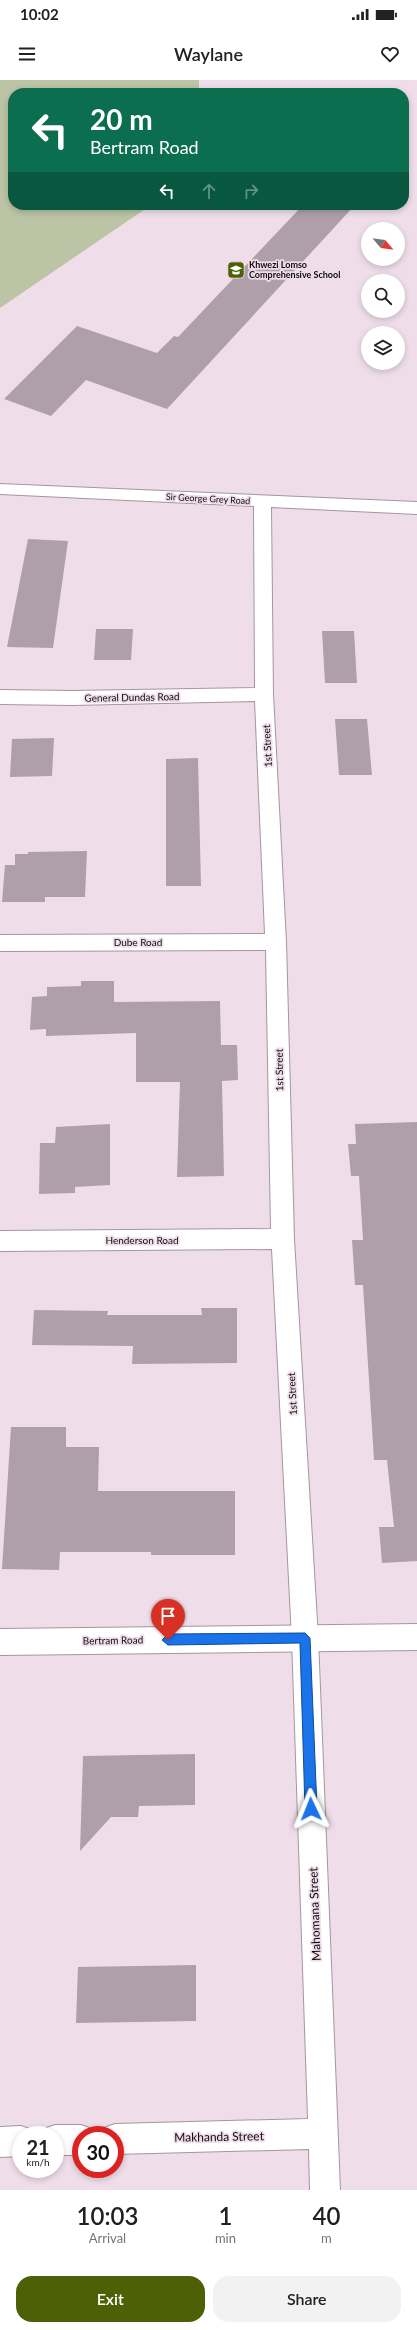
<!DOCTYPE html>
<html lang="en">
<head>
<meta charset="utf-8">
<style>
  body { margin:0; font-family:Lato,sans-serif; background:#f2f2f2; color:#202124; height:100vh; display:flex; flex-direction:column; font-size:15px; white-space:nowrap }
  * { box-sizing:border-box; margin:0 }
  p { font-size:13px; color:#757577 }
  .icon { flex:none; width:22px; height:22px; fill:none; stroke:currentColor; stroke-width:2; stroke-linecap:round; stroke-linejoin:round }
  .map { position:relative; height:2110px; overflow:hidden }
  .panel { display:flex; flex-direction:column; background:#fff; flex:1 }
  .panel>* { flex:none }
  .guide { position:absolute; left:8px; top:8px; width:401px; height:122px; border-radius:16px; box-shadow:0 2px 6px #0003; background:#0b6e4f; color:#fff; overflow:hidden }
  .needle { width:26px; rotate:119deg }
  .fabs { position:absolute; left:361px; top:142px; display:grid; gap:8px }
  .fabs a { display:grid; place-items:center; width:44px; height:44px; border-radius:50%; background:#fff; box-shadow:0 2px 6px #0003; font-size:20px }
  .speed { position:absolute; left:12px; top:2046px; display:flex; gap:8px; font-size:20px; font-weight:700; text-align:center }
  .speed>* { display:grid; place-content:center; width:52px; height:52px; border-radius:50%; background:#fff; box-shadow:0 2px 6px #0003; line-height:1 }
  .speed small { font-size:10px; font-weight:400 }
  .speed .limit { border:6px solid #d22; background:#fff; color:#111 }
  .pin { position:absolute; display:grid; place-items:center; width:34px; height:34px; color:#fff; margin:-41px -17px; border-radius:50% 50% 50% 0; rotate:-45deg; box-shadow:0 0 4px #0007 }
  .pin .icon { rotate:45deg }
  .me { position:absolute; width:44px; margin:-22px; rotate:358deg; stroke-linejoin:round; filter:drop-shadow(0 0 3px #0008) }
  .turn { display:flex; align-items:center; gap:14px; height:84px; padding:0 16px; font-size:18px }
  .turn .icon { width:52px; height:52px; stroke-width:2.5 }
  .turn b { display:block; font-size:28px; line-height:34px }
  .lanes { display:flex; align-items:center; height:38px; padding:0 16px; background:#0003; justify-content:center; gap:20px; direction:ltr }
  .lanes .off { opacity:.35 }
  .eta { display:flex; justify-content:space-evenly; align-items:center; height:68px; text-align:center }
  .eta b { font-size:24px; font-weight:600; line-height:28px }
  .action { display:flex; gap:8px; margin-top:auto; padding:8px 16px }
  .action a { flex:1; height:46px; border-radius:16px; background:#4e6005; color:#fff; font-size:16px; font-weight:600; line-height:46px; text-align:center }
  .action a+a { background:#f2f2f2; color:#202124 }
  .status { display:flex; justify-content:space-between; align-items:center; height:28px; padding:0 20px; background:#fff; direction:ltr }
  .status svg { height:11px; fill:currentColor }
  header { display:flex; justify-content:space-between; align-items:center; height:52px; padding:0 16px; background:#fff; font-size:18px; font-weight:600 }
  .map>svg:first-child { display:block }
  .green { fill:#bbc5a5 }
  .building { fill:#af9fab }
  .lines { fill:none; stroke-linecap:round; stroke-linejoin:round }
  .street-casing { stroke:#a595a1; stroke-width:2 }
  .secondary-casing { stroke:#a595a1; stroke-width:2 }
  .street { fill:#fff; fill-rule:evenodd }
  .secondary { fill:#fff; fill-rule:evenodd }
  .route { fill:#1a73e8; stroke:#114b97 }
  .labels { text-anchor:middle; stroke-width:3.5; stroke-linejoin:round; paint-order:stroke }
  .far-poi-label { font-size:9px; font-weight:bold; fill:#100b0e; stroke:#efdeea; text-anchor:start }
  .far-street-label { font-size:9px; fill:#100b0e; stroke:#efdeea }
  .street-label { font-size:10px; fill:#100b0e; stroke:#efdeea }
  .near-street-label { font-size:12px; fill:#100b0e; stroke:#efdeea }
</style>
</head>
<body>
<div class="status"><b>10:02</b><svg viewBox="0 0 49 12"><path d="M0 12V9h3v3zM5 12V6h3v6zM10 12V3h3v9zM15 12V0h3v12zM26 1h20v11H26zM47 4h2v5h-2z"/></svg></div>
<header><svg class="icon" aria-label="menu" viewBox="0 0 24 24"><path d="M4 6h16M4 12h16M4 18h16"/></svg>Waylane<svg class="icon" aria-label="heart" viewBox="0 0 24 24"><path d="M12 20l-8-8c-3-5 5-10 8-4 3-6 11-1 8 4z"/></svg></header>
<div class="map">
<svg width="417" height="2110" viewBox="0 0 417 2110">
  <rect width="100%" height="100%" fill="#efdeea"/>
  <path class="green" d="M0,0H199V13H13V125H151L0,228Z"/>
  <path class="building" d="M303,125H355L167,329L86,300L51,336L4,319L77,246L157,273L174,256L178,257Z
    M28,459L68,461L53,568L7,567Z
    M96,549H133L131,580H94Z
    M322,551H354L357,603H325Z
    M335,639H367L372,695H339Z
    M54,658L52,696L10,697L12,659Z
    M198,678L201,806H166V679Z
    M87,771L85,817H45V822H2L5,785H15V774H28V772Z
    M81,901H114V922L220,921L221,965H237L238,1000L222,1001L224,1096L177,1097L180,1002H136V953L46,956V949L30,950L32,917L47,916V907L81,906Z
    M417,1042V1481L382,1483L379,1447H394L387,1380H374L363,1205H355L352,1160H363L359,1096H351L348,1064H356L355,1044Z
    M110,1044V1105L75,1107V1113L39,1114L40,1063H55L56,1047Z
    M201,1228H237V1283L132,1284L133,1266L32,1265L34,1230L108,1231L107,1235H202Z
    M11,1347H66V1367H99L98,1411H235V1475H151V1472H60L59,1490L2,1489Z
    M195,1674V1725L139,1726L138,1737H111L80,1771L83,1676Z
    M196,1885V1941L76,1943L78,1887Z"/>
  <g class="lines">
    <defs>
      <path id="street" d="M0,404L417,422V434L271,427L273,614L286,862L294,1159L318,1558L340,2110H310L309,2069L115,2074V2055H102L104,2048L115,2044L308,2039L292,1558L272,1169L0,1171V1151L271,1149L266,870L0,871V855L265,854L255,621L72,625L0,624V610L72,611L255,608L254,426L0,414Z
        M55,2045H81L92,2049L94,2055H81V2075H55V2055H42L44,2049Z
        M21,2046L32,2050L33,2055H21V2076L0,2077V2047Z"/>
      <path id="secondary" d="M417,1544V1570L0,1575V1549Z"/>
    </defs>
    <use href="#street" class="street-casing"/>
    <use href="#secondary" class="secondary-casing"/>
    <use href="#street" class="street"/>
    <use href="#secondary" class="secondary"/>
  </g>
  <path class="route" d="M305,1553L310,1558L317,1729L315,1733L311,1734L307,1733L305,1729L300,1563L168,1565L162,1560L168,1554Z"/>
  <defs>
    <symbol id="school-square" viewBox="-11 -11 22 22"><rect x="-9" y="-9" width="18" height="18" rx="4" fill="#4e6005" stroke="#efdeea"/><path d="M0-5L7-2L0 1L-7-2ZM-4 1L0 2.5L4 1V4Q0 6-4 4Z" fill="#fff"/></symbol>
  </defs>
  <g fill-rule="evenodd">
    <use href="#school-square" x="226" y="180" width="20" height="20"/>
  </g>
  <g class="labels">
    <g class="far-poi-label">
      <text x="249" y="188">Khwezi Lomso<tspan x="249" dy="10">Comprehensive School</tspan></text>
    </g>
    <g class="far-street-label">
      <text transform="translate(208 419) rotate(3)" y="3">Sir George Grey Road</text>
    </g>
    <g class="street-label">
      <text transform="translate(132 617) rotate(-1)" y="4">General Dundas Road</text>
      <text transform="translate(267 666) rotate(-93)" y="4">1st Street</text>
      <text x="138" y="866">Dube Road</text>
      <text transform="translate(279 990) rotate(-91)" y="4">1st Street</text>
      <text x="142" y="1164">Henderson Road</text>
      <text transform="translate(292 1314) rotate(-93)" y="4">1st Street</text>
      <text transform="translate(113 1560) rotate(-1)" y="4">Bertram Road</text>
    </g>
    <g class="near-street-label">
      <text transform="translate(315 1834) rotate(-92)" y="4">Mahomana Street</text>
      <text transform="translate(219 2057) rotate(-1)" y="4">Makhanda Street</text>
    </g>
  </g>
</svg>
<div class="fabs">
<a><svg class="needle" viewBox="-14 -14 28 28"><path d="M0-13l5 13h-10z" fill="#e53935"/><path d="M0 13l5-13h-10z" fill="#757577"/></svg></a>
<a><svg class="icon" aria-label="search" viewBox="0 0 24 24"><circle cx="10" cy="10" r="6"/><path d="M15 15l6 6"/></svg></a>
<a><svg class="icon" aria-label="layers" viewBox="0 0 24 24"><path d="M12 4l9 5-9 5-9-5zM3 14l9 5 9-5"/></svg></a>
</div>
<div class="speed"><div>21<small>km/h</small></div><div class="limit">30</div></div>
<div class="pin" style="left:168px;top:1560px;background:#d93025"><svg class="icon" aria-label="arrive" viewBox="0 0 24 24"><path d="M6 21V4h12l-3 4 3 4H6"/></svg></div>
<svg class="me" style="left:311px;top:1729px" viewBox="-20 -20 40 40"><path d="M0-17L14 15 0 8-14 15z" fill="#1a73e8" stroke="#fff" stroke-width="4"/></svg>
<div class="guide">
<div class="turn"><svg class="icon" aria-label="left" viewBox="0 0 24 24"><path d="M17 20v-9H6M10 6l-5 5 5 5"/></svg><div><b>20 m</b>Bertram Road</div></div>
<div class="lanes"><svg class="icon" aria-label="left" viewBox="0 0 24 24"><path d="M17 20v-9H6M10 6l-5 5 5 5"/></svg><svg class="icon off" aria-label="ahead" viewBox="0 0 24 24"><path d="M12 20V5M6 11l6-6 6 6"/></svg><svg class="icon off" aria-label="right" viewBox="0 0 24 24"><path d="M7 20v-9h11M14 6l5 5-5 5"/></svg></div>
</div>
</div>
<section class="panel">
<div class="eta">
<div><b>10:03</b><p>Arrival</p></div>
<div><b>1</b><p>min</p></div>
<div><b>40</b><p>m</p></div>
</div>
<div class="action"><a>Exit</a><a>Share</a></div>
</section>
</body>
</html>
